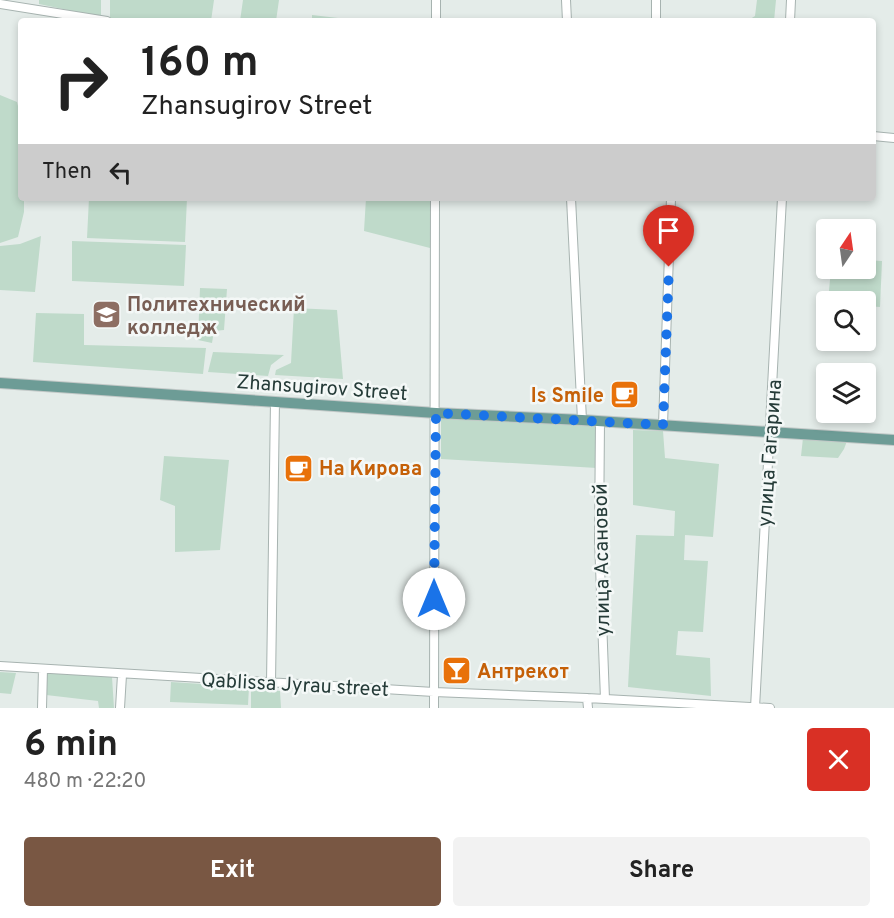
<!DOCTYPE html>
<html lang="en">
<head>
<meta charset="utf-8">
<style>
  body { margin:0; font-family:Overpass,sans-serif; background:#f2f2f2; color:#222; height:100vh; display:flex; flex-direction:column; font-size:22px; white-space:nowrap }
  * { box-sizing:border-box; margin:0 }
  p { font-size:20px; color:#767676 }
  .icon { flex:none; width:33px; height:33px; fill:none; stroke:currentColor; stroke-width:2; stroke-linecap:round; stroke-linejoin:round }
  .map { position:relative; height:708px; overflow:hidden }
  .panel { display:flex; flex-direction:column; background:#fff; flex:1 }
  .panel>* { flex:none }
  .top-card { position:absolute; left:18px; top:18px; width:858px; height:183px; border-radius:6px; box-shadow:0 3px 9px #0003; background:#fff; color:#222; overflow:hidden }
  .needle { width:39px; rotate:13deg }
  .controls { position:absolute; left:816px; top:219px; display:grid; gap:12px }
  .controls a { display:grid; place-items:center; width:60px; height:60px; border-radius:6px; background:#fff; box-shadow:0 3px 9px #0003; font-size:30px }
  .pin { position:absolute; display:grid; place-items:center; width:51px; height:51px; color:#fff; margin:-62px -26px; border-radius:50% 50% 50% 0; rotate:-45deg; box-shadow:0 0 6px #0007 }
  .pin .icon { rotate:45deg }
  .me { position:absolute; width:66px; margin:-33px; rotate:0deg; stroke-linejoin:round; filter:drop-shadow(0 0 4px #0008) }
  .turn { display:flex; align-items:center; gap:21px; height:126px; padding:0 24px; font-size:27px }
  .turn .icon { width:78px; height:78px; stroke-width:2.5 }
  .turn b { display:block; font-size:42px; line-height:51px }
  .then { display:flex; align-items:center; height:57px; padding:0 24px; background:#0003; gap:12px; font-size:22px }
  .round { display:grid; place-items:center; flex:none; width:63px; height:63px; border-radius:6px; background:#f2f2f2 }
  .head { display:flex; align-items:center; justify-content:space-between; height:102px; padding:0 24px }
  h1 { font-size:36px; font-weight:700; line-height:45px }
  .primary-button { display:flex; gap:12px; margin-top:auto; padding:12px 24px }
  .primary-button a { flex:1; height:69px; border-radius:6px; background:#795743; color:#fff; font-size:24px; font-weight:700; line-height:69px; text-align:center }
  .primary-button a+a { background:#f2f2f2; color:#222 }
  .map>svg:first-child { display:block }
  .green { fill:#bfdaca }
  .lines { fill:none; stroke-linecap:round; stroke-linejoin:round }
  .minor-casing { stroke:#a7b3b0; stroke-width:10 }
  .major-casing { stroke:#c2c8c7; stroke-width:12 }
  .minor { stroke:#fff; stroke-width:8 }
  .major { stroke:#6d9c96; stroke-width:10 }
  .route { stroke:#1a73e8; stroke-width:10; stroke-dasharray:0 18 }
  .labels { text-anchor:middle; stroke-width:5; stroke-linejoin:round; paint-order:stroke }
  .education-label { font-size:20px; font-weight:bold; fill:#785e54; stroke:#f4f8f7; text-anchor:start }
  .street-label { font-size:20px; fill:#253b38; stroke:#f4f8f7 }
  .food-label { font-size:20px; font-weight:bold; fill:#c56008; stroke:#f4f8f7; text-anchor:start }
</style>
</head>
<body>
<div class="map">
<svg width="894" height="708" viewBox="0 0 894 708">
  <rect width="100%" height="100%" fill="#e4ece9"/>
  <path class="green" d="M39,0H101V17L39,4Z
    M110,0H214L211,21H129L110,18Z
    M243,0H279L276,21H240Z
    M757,0H776L774,21H747L755,16Z
    M312,15L364,21H312Z
    M0,95L17,102L21,118V198H24V212L18,237L0,243Z
    M89,198H187L185,242L87,238Z
    M366,198H430V248L364,231Z
    M41,236L35,292L0,290V246L20,244Z
    M72,241L186,245L184,286L72,281Z
    M866,260L882,261L880,307L866,306V302L828,301L831,269L866,268Z
    M200,288L227,289L224,330L214,331L212,343L198,340Z
    M294,308L337,310L343,379L275,375L276,370L291,363Z
    M36,313L84,314V345L206,348L203,374L33,362Z
    M213,352L284,355L271,365L268,376L208,372Z
    M441,417L596,425L597,468L441,459Z
    M633,430L663,431L665,458L719,464L713,537L685,535L684,560L708,561L703,632L678,631L676,655L710,658L711,696L628,687L636,535L674,536L675,511L633,505Z
    M803,438L847,441L844,449L838,458L801,456Z
    M164,456L229,460L220,550L175,552V506L160,500Z
    M0,672L16,673L11,694L0,693Z
    M46,673L112,677L114,708H99L98,701L46,695Z
    M171,682L249,687L248,705L170,702Z
    M251,689L280,691L281,708H251Z"/>
  <g class="lines">
    <defs>
      <path id="minor" d="M566,0L567,21
        M0,4L107,21
        M436,21V0
        M656,21V0
        M790,21L791,0
        M873,136L894,138
        M571,198L582,420
        M600,421L599,540L605,699
        M663,425L671,198
        M0,666L434,692L587,698L770,708
        M271,683L275,401
        M587,698L588,708
        M42,708L43,669
        M120,708L122,675
        M434,708L435,198
        M755,708L782,198"/>
      <path id="major" d="M0,383L436,413L582,420L894,440"/>
    </defs>
    <use href="#minor" class="minor-casing"/>
    <use href="#major" class="major-casing"/>
    <use href="#minor" class="minor"/>
    <use href="#major" class="major"/>
  </g>
  <g class="lines">
    <path class="route" d="M434,599L436,413L663,425L669,267"/>
  </g>
  <defs>
    <symbol id="university-square" viewBox="-11 -11 22 22"><rect x="-9" y="-9" width="18" height="18" rx="4" fill="#8d6e63" stroke="#f4f8f7"/><path d="M0-5L7-2L0 1L-7-2ZM-4 1L0 2.5L4 1V4Q0 6-4 4Z" fill="#fff"/></symbol>
    <symbol id="cafe-square" viewBox="-11 -11 22 22"><rect x="-9" y="-9" width="18" height="18" rx="4" fill="#e8710a" stroke="#f4f8f7"/><path d="M-5.5-4.5H6V0H3Q3 3.5 0 3.5H-2.5Q-5.5 3.5-5.5 0ZM3-3.2v2h1.7v-2ZM-6 4.5H4V6H-6Z" fill="#fff"/></symbol>
    <symbol id="bar-square" viewBox="-11 -11 22 22"><rect x="-9" y="-9" width="18" height="18" rx="4" fill="#e8710a" stroke="#f4f8f7"/><path d="M-6-5H6L.8 .8V4.5H3.5V6h-7V4.5H-.8V.8Z" fill="#fff"/></symbol>
  </defs>
  <g fill-rule="evenodd">
    <use href="#university-square" x="90" y="298" width="33" height="33"/>
    <use href="#cafe-square" x="608" y="378" width="33" height="33"/>
    <use href="#cafe-square" x="282" y="452" width="33" height="33"/>
    <use href="#bar-square" x="440" y="654" width="33" height="33"/>
  </g>
  <g class="labels">
    <g class="education-label">
      <text x="127" y="311">Политехнический<tspan x="127" dy="23">колледж</tspan></text>
    </g>
    <g class="street-label">
      <text transform="translate(322 387) rotate(4)" y="7">Zhansugirov Street</text>
      <text transform="translate(769 453) rotate(-86)" y="7">улица Гагарина</text>
      <text transform="translate(601 560) rotate(-91)" y="7">улица Асановой</text>
      <text transform="translate(295 684) rotate(3)" y="7">Qablissa Jyrau street</text>
    </g>
    <g class="food-label">
      <text x="604" y="402" text-anchor="end">Is Smile</text>
      <text x="319" y="475">На Кирова</text>
      <text x="477" y="678">Антрекот</text>
    </g>
  </g>
</svg>
<div class="controls">
<a><svg class="needle" viewBox="-14 -14 28 28"><path d="M0-13l5 13h-10z" fill="#e53935"/><path d="M0 13l5-13h-10z" fill="#767676"/></svg></a>
<a><svg class="icon" aria-label="search" viewBox="0 0 24 24"><circle cx="10" cy="10" r="6"/><path d="M15 15l6 6"/></svg></a>
<a><svg class="icon" aria-label="layers" viewBox="0 0 24 24"><path d="M12 4l9 5-9 5-9-5zM3 14l9 5 9-5"/></svg></a>
</div>
<div class="pin" style="left:669px;top:267px;background:#d93025"><svg class="icon" aria-label="arrive" viewBox="0 0 24 24"><path d="M6 21V4h12l-3 4 3 4H6"/></svg></div>
<svg class="me" style="left:434px;top:599px" viewBox="-20 -20 40 40"><circle r="19" fill="#fff"/><path d="M0-13L10 11 0 6-10 11z" fill="#1a73e8"/></svg>
<div class="top-card">
<div class="turn"><svg class="icon" aria-label="right" viewBox="0 0 24 24"><path d="M7 20v-9h11M14 6l5 5-5 5"/></svg><div><b>160 m</b>Zhansugirov Street</div></div>
<div class="then">Then<svg class="icon" aria-label="left" viewBox="0 0 24 24"><path d="M17 20v-9H6M10 6l-5 5 5 5"/></svg></div>
</div>
</div>
<section class="panel">
<div class="head"><div><h1>6 min</h1><p>480 m · 22:20</p></div><a class="round" style="background:#d93025;color:#fff"><svg class="icon" aria-label="close" viewBox="0 0 24 24"><path d="M6 6l12 12M18 6L6 18"/></svg></a></div>
<div class="primary-button"><a>Exit</a><a>Share</a></div>
</section>
</body>
</html>
